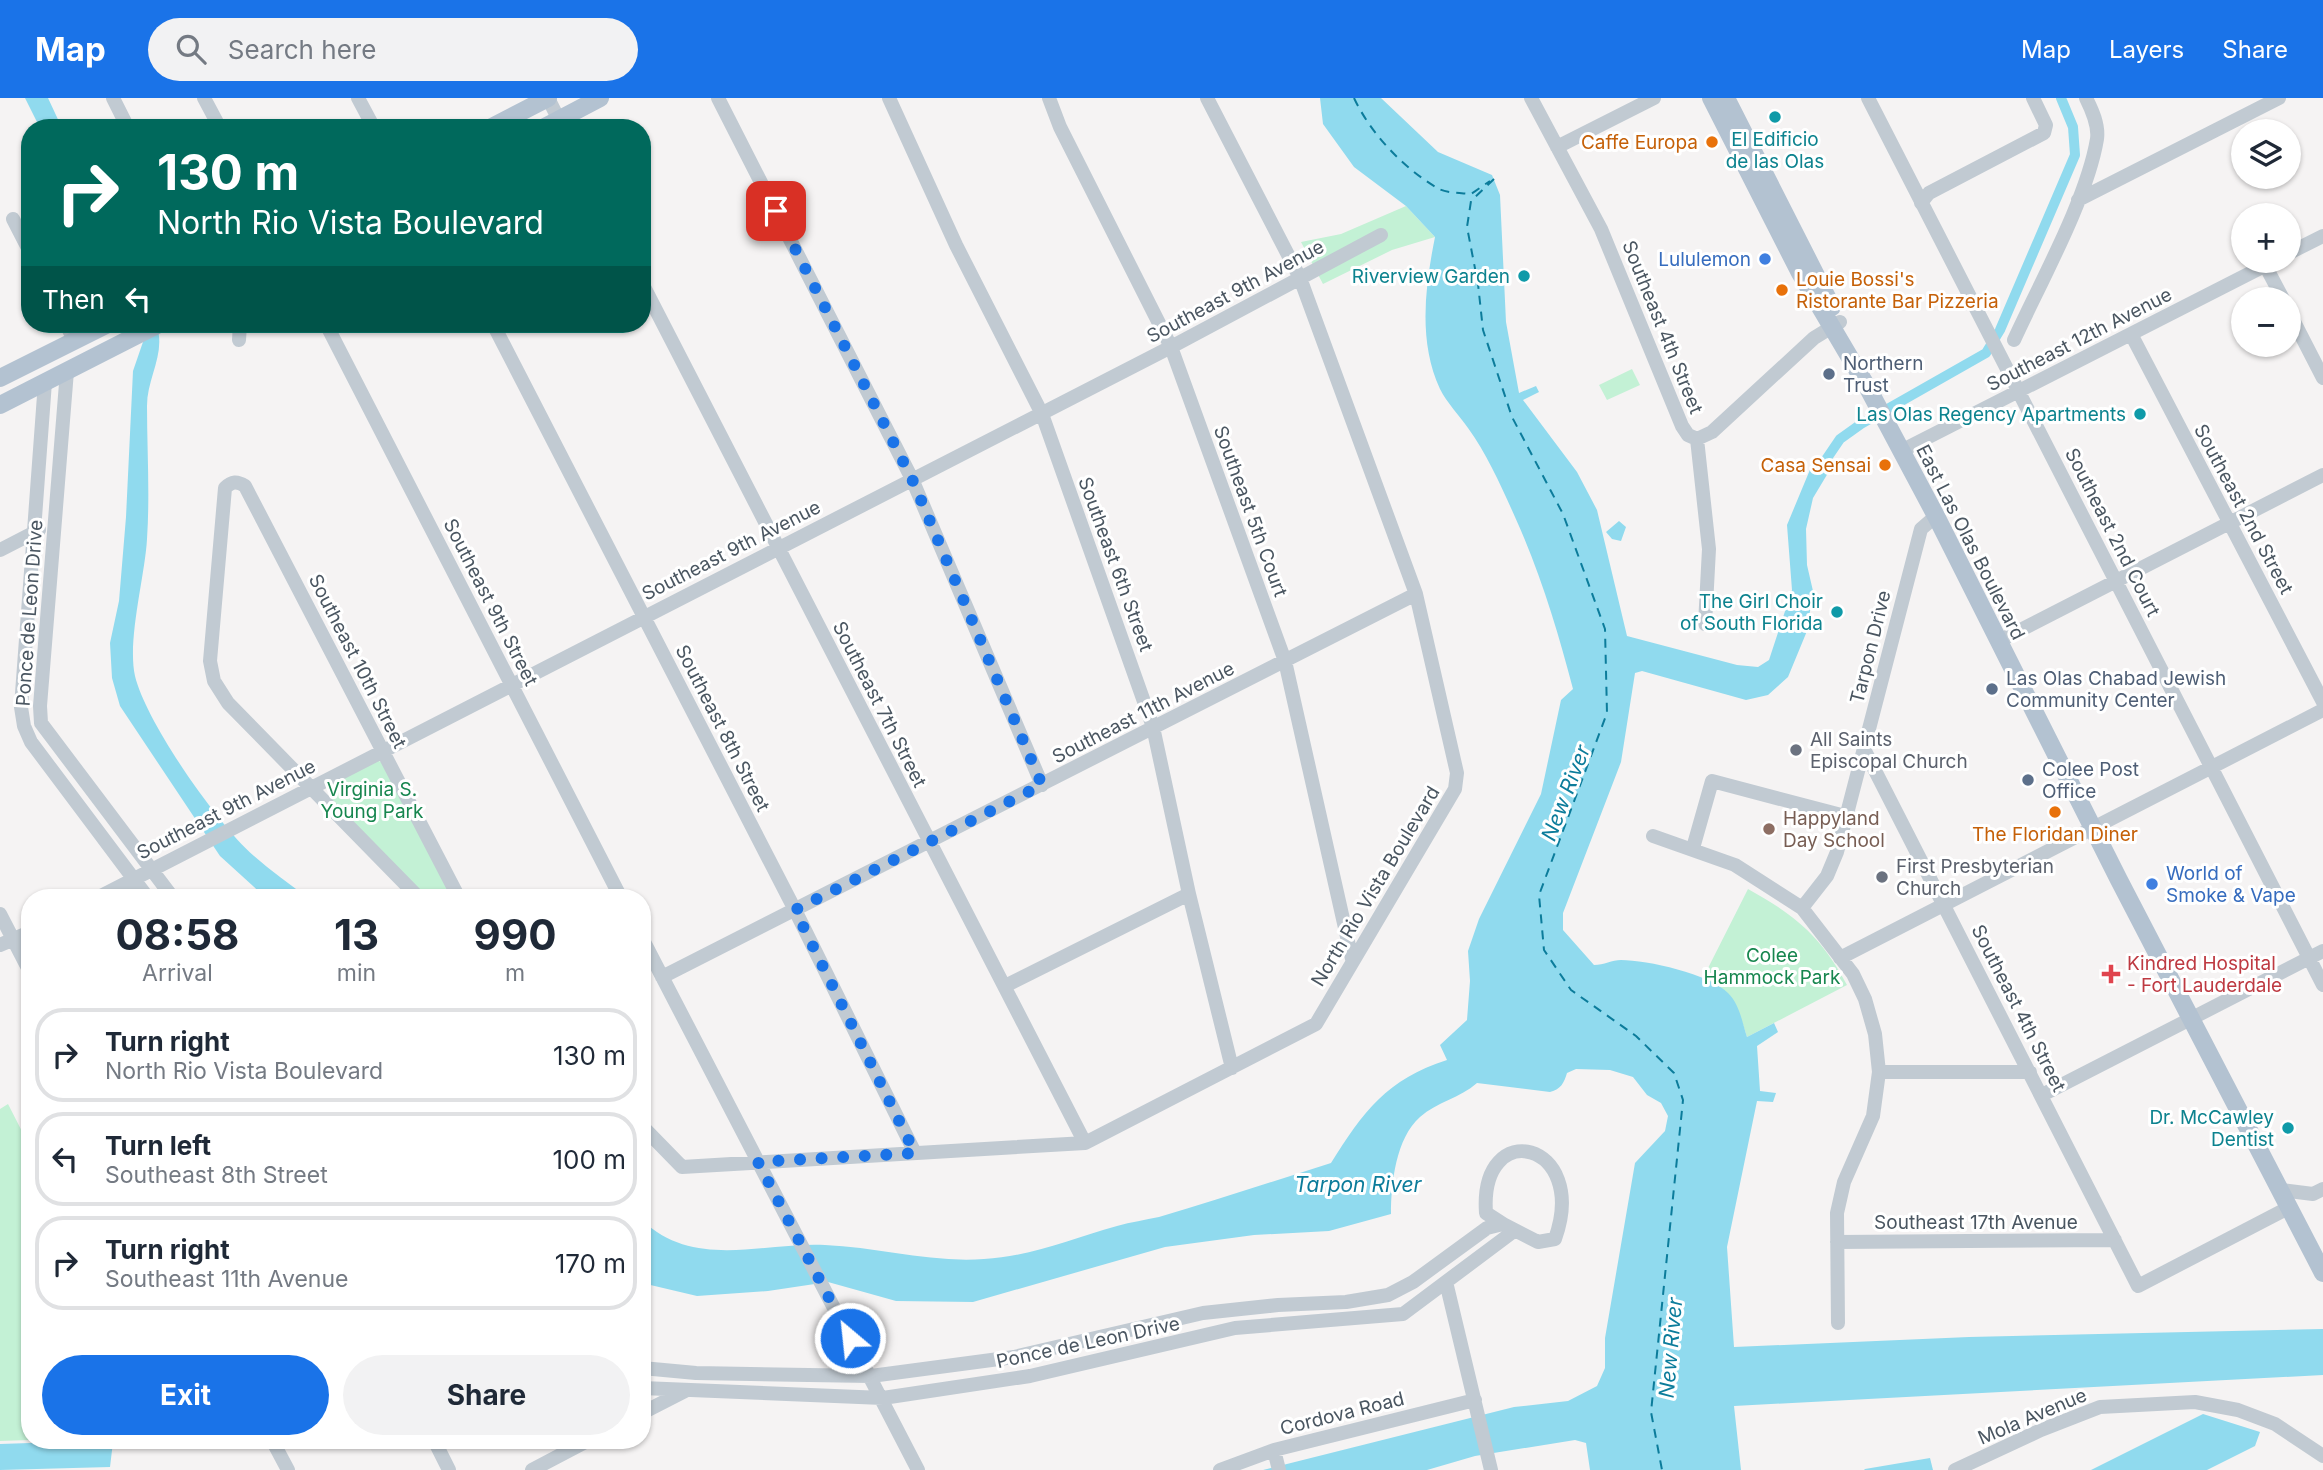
<!DOCTYPE html>
<html lang="en">
<head>
<meta charset="utf-8">
<style>
  body { margin:0; font-family:Inter,sans-serif; background:#f2f2f3; color:#1f2937; height:100vh; display:flex; flex-direction:column; font-size:26px; white-space:nowrap }
  * { box-sizing:border-box; margin:0 }
  p { font-size:23px; color:#747a83 }
  .icon { flex:none; width:38px; height:38px; fill:none; stroke:currentColor; stroke-width:2; stroke-linecap:round; stroke-linejoin:round }
  .map { position:relative; flex:1; overflow:hidden }
  .sheet { position:absolute; left:21px; top:791px; width:630px; height:560px; display:flex; flex-direction:column; background:#fff; border-radius:28px; box-shadow:0 2px 5px #0004 }
  .sheet>* { flex:none }
  .top-card { position:absolute; left:21px; top:21px; width:630px; height:214px; border-radius:28px; box-shadow:0 2px 5px #0004; background:#00695c; color:#fff; overflow:hidden }
  .fabs { position:absolute; left:2231px; top:21px; display:grid; gap:14px }
  .fabs a { display:grid; place-items:center; width:70px; height:70px; border-radius:50%; background:#fff; box-shadow:0 2px 5px #0004; font-size:35px }
  .pin { position:absolute; display:grid; place-items:center; width:60px; height:60px; color:#fff; margin:-30px; border-radius:14px; box-shadow:0 4px 10px #0006 }
  .me { position:absolute; width:77px; margin:-38px; rotate:332deg; stroke-linejoin:round; filter:drop-shadow(0 0 5px #0008) }
  .turn { display:flex; align-items:center; gap:24px; height:147px; padding:0 21px; font-size:32px }
  .turn .icon { width:91px; height:91px; stroke-width:2.5 }
  .turn b { display:block; font-size:49px; line-height:60px }
  .then { display:flex; align-items:center; height:66px; padding:0 21px; background:#0003; gap:14px; font-size:26px }
  .eta { display:flex; justify-content:space-evenly; align-items:center; height:119px; text-align:center }
  .eta b { font-size:42px; font-weight:700; line-height:49px }
  .action { display:flex; gap:14px; margin-top:auto; padding:14px 21px }
  .action a { flex:1; height:80px; border-radius:42px; background:#1a73e8; color:#fff; font-size:28px; font-weight:700; line-height:80px; text-align:center }
  .action a+a { background:#f2f2f3; color:#1f2937 }
  ul { padding:0; list-style:none }
  li { display:flex; align-items:center; gap:21px; height:94px; margin:0 14px 10px; padding:0 7px; border:4px solid #e0e1e3; border-radius:28px }
  li div { flex:1 }
  li b { display:block; font-size:26px }
  li em { font-style:normal }
  header { display:flex; align-items:center; gap:42px; box-sizing:border-box; height:98px; padding:0 35px; background:#1a73e8; color:#fff }
  header strong { font-size:33px }
  nav { display:flex; gap:38px; margin-inline-start:auto; font-size:24px }
  .search { width:490px; height:63px; background:#f2f2f3; display:flex; align-items:center; gap:18px; box-sizing:border-box; padding:0 24px; border-radius:38px; color:#747a83; font-size:26px }
  .map>svg:first-child { display:block }
  .green { fill:#c3f1d5 }
  .water { fill:#90daee }
  .lines { fill:none; stroke-linecap:round; stroke-linejoin:round }
  .canal { stroke:#90daee; stroke-width:10 }
  .ferry { stroke:#0c7c9b; stroke-width:2; stroke-dasharray:9 7; stroke-linecap:butt }
  .minor { stroke:#c1cad2; stroke-width:14 }
  .major { stroke:#b3c2d1; stroke-width:18 }
  .route { stroke:#1a73e8; stroke-width:12; stroke-dasharray:0 21.6 }
  .culture-dot { fill:#0f9aa8; stroke:#fff; stroke-width:2.5 }
  .food-dot { fill:#e8710a; stroke:#fff; stroke-width:2.5 }
  .shop-dot { fill:#3f7fe0; stroke:#fff; stroke-width:2.5 }
  .service-dot { fill:#5c6f8a; stroke:#fff; stroke-width:2.5 }
  .worship-dot { fill:#6b7280; stroke:#fff; stroke-width:2.5 }
  .education-dot { fill:#8d6e63; stroke:#fff; stroke-width:2.5 }
  .health-dot { fill:#e0444e; stroke:#fff; stroke-width:2.5 }
  .labels { text-anchor:middle; stroke-width:6; stroke-linejoin:round; paint-order:stroke }
  .culture-label { font-size:19px; fill:#0d838f; stroke:#fff; text-anchor:end }
  .food-label { font-size:19px; fill:#c56008; stroke:#fff; text-anchor:end }
  .shop-label { font-size:19px; fill:#366cbe; stroke:#fff; text-anchor:end }
  .street-label { font-size:19px; fill:#4a5661; stroke:#fff }
  .service-label { font-size:19px; fill:#4e5e75; stroke:#fff; text-anchor:start }
  .worship-label { font-size:19px; fill:#5b616d; stroke:#fff; text-anchor:start }
  .park-label { font-size:19px; fill:#17864f; stroke:#fff }
  .education-label { font-size:19px; fill:#785e54; stroke:#fff; text-anchor:start }
  .health-label { font-size:19px; fill:#be3a42; stroke:#fff; text-anchor:start }
  .water-label { font-size:21px; font-style:italic; fill:#0c7c9b; stroke:#fff }
</style>
</head>
<body>
<header>
<strong>Map</strong>
<div class="search"><svg class="icon" aria-label="search" viewBox="0 0 24 24"><circle cx="10" cy="10" r="6"/><path d="M15 15l6 6"/></svg>Search here</div>
<nav><a>Map</a><a>Layers</a><a>Share</a></nav>
</header>
<div class="map">
<svg width="2323" height="1372" viewBox="0 0 2323 1372">
  <rect width="100%" height="100%" fill="#f5f3f3"/>
  <path class="green" d="M1406,108L1435,139L1392,152L1323,186L1301,144L1341,136Z
    M1632,271L1640,287L1607,302L1599,287Z
    M376,662L384,665L456,800H424L330,701L332,686Z
    M1748,791C1795,817 1821,838 1847,887L1747,939C1738,910 1731,894 1703,880Z
    M8,1006L30,1049V1342L0,1343V1011Z"/>
  <path class="water" d="M25,0H48L62,30H40Z
    M1320,0H1381L1438,54L1492,77L1500,97L1506,224L1519,295L1536,288L1539,294L1523,302L1577,374L1597,412L1627,538L1737,567L1758,569L1769,562L1792,492L1787,427L1814,362L1831,370L1813,400L1806,431L1807,467L1813,493L1807,533L1788,579L1768,597L1746,602L1642,573L1635,575L1621,664L1563,815V832L1594,867C1604,867 1612,862 1621,862C1647,862 1710,876 1728,895C1740,907 1742,924 1747,939L1774,925L1778,934L1757,948L1760,993L1776,995L1773,1004L1757,1003L1727,1149L1734,1249L1969,1239L2323,1231V1277L1734,1308L1741,1372H1590L1586,1345L1575,1342L1475,1358L1427,1372H1263L1514,1309L1568,1303L1597,1288L1605,1270V1240L1635,1065L1665,1033L1668,1018L1661,1005L1647,997L1633,979L1610,972L1576,971L1567,975C1564,985 1561,991 1550,994L1477,985C1460,1000 1437,1004 1420,1019C1396,1040 1391,1085 1391,1116L1329,1133L1254,1137L1165,1149L973,1204L896,1203L828,1184L768,1193L697,1198L642,1185V1122C694,1172 763,1144 825,1147C878,1149 930,1165 984,1161C1033,1158 1071,1141 1117,1128C1131,1124 1145,1122 1159,1119C1216,1102 1274,1083 1331,1065C1363,1014 1387,981 1447,962L1440,947L1467,922L1470,883L1468,853L1479,821L1541,696L1561,602L1573,591C1558,533 1540,474 1515,419C1502,390 1487,356 1468,330C1459,317 1447,305 1440,291C1418,243 1425,189 1435,139L1406,108L1354,69L1323,26Z
    M139,226H156C167,254 147,279 147,308C147,352 150,396 147,441C145,478 127,542 135,578C146,624 217,726 254,758C271,773 290,786 308,800H266L220,758L120,608L112,580L110,545L119,503L126,419L133,273L144,241Z
    M1619,423L1626,429L1621,443L1612,441L1606,434Z
    M2203,1316L2260,1334L2255,1348L2207,1372H2091Z
    M90,1343L113,1344L110,1369L0,1372V1346Z
    M1930,1360L1933,1372H1864L1865,1371Z"/>
  <g class="lines">
    <path class="canal" d="M1823,366L1840,341L1861,326L1986,255L2000,232L2075,57L2073,29L2061,0"/>
    <path class="ferry" d="M1354,0C1371,36 1404,71 1439,91C1447,95 1461,95 1471,96L1490,83
      M1494,81L1471,103L1467,129L1478,186L1483,232L1512,319L1563,416L1605,531L1607,615L1539,797L1544,852L1571,892L1636,938L1674,975L1683,1002L1651,1314L1662,1372"/>
    <path class="minor" d="M113,0L128,30
      M204,0L220,30
      M358,0L374,30
      M548,0L563,30
      M718,0L912,381L1042,687
      M889,0L956,147L1042,316L1153,629L1189,796L1232,970
      M1049,0L1060,29L1171,249L1285,563L1352,861
      M1531,0L1601,131L1682,328L1688,337L1697,341
      M1868,0L2323,887
      M1557,49L1654,0
      M2078,102L2279,0
      M1921,105L1929,95L2044,35L2046,27L2033,0
      M13,121L30,154
      M2289,155L2323,138
      M2265,167L2283,201
      M642,185L1085,1045
      M2289,214L2323,280
      M66,226L74,242
      M326,226L621,800
      M493,226L795,812L915,1055
      M2131,236L2323,604
      M239,242L240,226
      M2014,242C2040,185 2087,101 2097,41C2099,27 2092,12 2086,0
      M67,273L40,608L41,625L173,800
      M45,284L21,609L24,628L31,644L148,800
      M1697,341L1712,334L1814,240L1840,224
      M1697,341L1709,451L1705,526
      M1901,353L2274,163
      M0,452L39,432
      M1999,543L2323,377
      M1864,651L2138,1188L2290,1109
      M1653,738L1735,767L1802,810L1853,876L1865,901L1875,936L1879,974L1873,1018L1844,1084L1837,1115L1838,1225
      M1693,750L1712,683L1845,718
      M97,800L1171,249L1381,137
      M419,800L228,605L214,583L210,563L225,390C232,383 237,383 245,388L459,800
      M1802,810L1827,778L1837,754L1921,431L1936,418
      M0,816L30,874
      M642,840L918,1372
      M0,847L30,834
      M1840,860L2323,612
      M662,879L1416,496
      M1005,888L1189,796
      M1879,974H2030
      M2042,997L2323,853
      M642,1028L682,1069L1085,1045L1316,926L1455,691L1457,675L1416,496L1300,180L1207,0
      M2281,1092L2313,1096L2323,1091
      M1837,1144L2115,1142
      M1446,1184L1491,1372
      M642,1270L696,1275L871,1278L1014,1259L1203,1215L1278,1207L1346,1204L1388,1197L1413,1184L1487,1130L1503,1126L1538,1144L1555,1141C1590,1043 1479,1017 1486,1115L1503,1126
      M642,1290L883,1300L1030,1278L1235,1230L1403,1216L1514,1133
      M642,1315L685,1293
      M272,1342L288,1372
      M434,1342L449,1372
      M1274,1352L1279,1372
      M532,1372L589,1342
      M1220,1372L1274,1352L1475,1302
      M1955,1372L2041,1332L2100,1309L2195,1304L2238,1312L2275,1326L2323,1358"/>
    <path class="major" d="M1711,0L1800,175L1869,292L1936,418L2119,782L2323,1175
      M1726,0L1832,209
      M490,30L548,0
      M543,30L600,0
      M0,280L108,226
      M0,307L159,226"/>
  </g>
  <g class="lines">
    <path class="route" d="M776,113L912,381L1042,687L795,812L915,1055L758,1064L850,1240"/>
  </g>
  <g class="culture-dot">
    <circle cx="1775" cy="19" r="7"/>
    <circle cx="1524" cy="178" r="7"/>
    <circle cx="2140" cy="316" r="7"/>
    <circle cx="1837" cy="514" r="7"/>
    <circle cx="2288" cy="1030" r="7"/>
  </g>
  <g class="food-dot">
    <circle cx="1712" cy="44" r="7"/>
    <circle cx="1782" cy="192" r="7"/>
    <circle cx="1885" cy="367" r="7"/>
    <circle cx="2055" cy="714" r="7"/>
  </g>
  <g class="shop-dot">
    <circle cx="1765" cy="161" r="7"/>
    <circle cx="2152" cy="786" r="7"/>
  </g>
  <g class="service-dot">
    <circle cx="1829" cy="276" r="7"/>
    <circle cx="1992" cy="591" r="7"/>
    <circle cx="2028" cy="682" r="7"/>
  </g>
  <g class="worship-dot">
    <circle cx="1796" cy="652" r="7"/>
    <circle cx="1882" cy="779" r="7"/>
  </g>
  <circle class="education-dot" cx="1769" cy="731" r="7"/>
  <path class="health-dot" d="M2107.5 865.5h7v7h7v7h-7v7h-7v-7h-7v-7h7z"/>
  <g class="labels">
    <g class="culture-label">
      <text x="1775" y="48" text-anchor="middle">El Edificio<tspan x="1775" dy="22">de las Olas</tspan></text>
      <text x="1510" y="185">Riverview Garden</text>
      <text x="2126" y="323">Las Olas Regency Apartments</text>
      <text x="1823" y="510">The Girl Choir<tspan x="1823" dy="22">of South Florida</tspan></text>
      <text x="2274" y="1026">Dr. McCawley<tspan x="2274" dy="22">Dentist</tspan></text>
    </g>
    <g class="food-label">
      <text x="1698" y="51">Caffe Europa</text>
      <text x="1796" y="188" text-anchor="start">Louie Bossi's<tspan x="1796" dy="22">Ristorante Bar Pizzeria</tspan></text>
      <text x="1871" y="374">Casa Sensai</text>
      <text x="2055" y="743" text-anchor="middle">The Floridan Diner</text>
    </g>
    <g class="shop-label">
      <text x="1751" y="168">Lululemon</text>
      <text x="2166" y="782" text-anchor="start">World of<tspan x="2166" dy="22">Smoke &amp; Vape</tspan></text>
    </g>
    <g class="street-label">
      <text transform="translate(1235 193) rotate(-28)" y="7">Southeast 9th Avenue</text>
      <text transform="translate(1663 229) rotate(68)" y="7">Southeast 4th Street</text>
      <text transform="translate(2079 241) rotate(-27)" y="7">Southeast 12th Avenue</text>
      <text transform="translate(2244 411) rotate(62)" y="7">Southeast 2nd Street</text>
      <text transform="translate(1251 413) rotate(70)" y="7">Southeast 5th Court</text>
      <text transform="translate(2113 434) rotate(63)" y="7">Southeast 2nd Court</text>
      <text transform="translate(1971 444) rotate(63)" y="7">East Las Olas Boulevard</text>
      <text transform="translate(731 452) rotate(-27)" y="7">Southeast 9th Avenue</text>
      <text transform="translate(1116 466) rotate(70)" y="7">Southeast 6th Street</text>
      <text transform="translate(491 504) rotate(63)" y="7">Southeast 9th Street</text>
      <text transform="translate(29 515) rotate(-86)" y="7">Ponce de Leon Drive</text>
      <text transform="translate(1870 549) rotate(-76)" y="7">Tarpon Drive</text>
      <text transform="translate(358 563) rotate(63)" y="7">Southeast 10th Street</text>
      <text transform="translate(880 606) rotate(63)" y="7">Southeast 7th Street</text>
      <text transform="translate(1143 614) rotate(-27)" y="7">Southeast 11th Avenue</text>
      <text transform="translate(723 630) rotate(63)" y="7">Southeast 8th Street</text>
      <text transform="translate(226 711) rotate(-27)" y="7">Southeast 9th Avenue</text>
      <text transform="translate(1375 788) rotate(-59)" y="7">North Rio Vista Boulevard</text>
      <text transform="translate(2019 910) rotate(63)" y="7">Southeast 4th Street</text>
      <text x="1976" y="1131">Southeast 17th Avenue</text>
      <text transform="translate(1088 1244) rotate(-12)" y="7">Ponce de Leon Drive</text>
      <text transform="translate(1342 1315) rotate(-14)" y="7">Cordova Road</text>
      <text transform="translate(2032 1318) rotate(-23)" y="7">Mola Avenue</text>
    </g>
    <g class="service-label">
      <text x="1843" y="272">Northern<tspan x="1843" dy="22">Trust</tspan></text>
      <text x="2006" y="587">Las Olas Chabad Jewish<tspan x="2006" dy="22">Community Center</tspan></text>
      <text x="2042" y="678">Colee Post<tspan x="2042" dy="22">Office</tspan></text>
    </g>
    <g class="worship-label">
      <text x="1810" y="648">All Saints<tspan x="1810" dy="22">Episcopal Church</tspan></text>
      <text x="1896" y="775">First Presbyterian<tspan x="1896" dy="22">Church</tspan></text>
    </g>
    <g class="park-label">
      <text x="372" y="698">Virginia S.<tspan x="372" dy="22">Young Park</tspan></text>
      <text x="1772" y="864">Colee<tspan x="1772" dy="22">Hammock Park</tspan></text>
    </g>
    <g class="education-label">
      <text x="1783" y="727">Happyland<tspan x="1783" dy="22">Day School</tspan></text>
    </g>
    <g class="health-label">
      <text x="2127" y="872">Kindred Hospital<tspan x="2127" dy="22">- Fort Lauderdale</tspan></text>
    </g>
    <g class="water-label">
      <text transform="translate(1566 695) rotate(-69)" y="7">New River</text>
      <text x="1358" y="1094">Tarpon River</text>
      <text transform="translate(1671 1250) rotate(-85)" y="7">New River</text>
    </g>
  </g>
</svg>
<div class="fabs">
<a><svg class="icon" aria-label="layers" viewBox="0 0 24 24"><path d="M12 4l9 5-9 5-9-5zM3 14l9 5 9-5"/></svg></a>
<a>+</a>
<a>−</a>
</div>
<div class="pin" style="left:776px;top:113px;background:#d93025"><svg class="icon" aria-label="arrive" viewBox="0 0 24 24"><path d="M6 21V4h12l-3 4 3 4H6"/></svg></div>
<svg class="me" style="left:850px;top:1240px" viewBox="-20 -20 40 40"><circle r="17" fill="#1a73e8" stroke="#fff" stroke-width="3"/><path d="M0-11L8 9 0 5-8 9z" fill="#fff"/></svg>
<div class="top-card">
<div class="turn"><svg class="icon" aria-label="right" viewBox="0 0 24 24"><path d="M7 20v-9h11M14 6l5 5-5 5"/></svg><div><b>130 m</b>North Rio Vista Boulevard</div></div>
<div class="then">Then<svg class="icon" aria-label="left" viewBox="0 0 24 24"><path d="M17 20v-9H6M10 6l-5 5 5 5"/></svg></div>
</div>
<section class="sheet">
<div class="eta">
<div><b>08:58</b><p>Arrival</p></div>
<div><b>13</b><p>min</p></div>
<div><b>990</b><p>m</p></div>
</div>
<ul>
<li><svg class="icon" aria-label="right" viewBox="0 0 24 24"><path d="M7 20v-9h11M14 6l5 5-5 5"/></svg><div><b>Turn right</b><p>North Rio Vista Boulevard</p></div><em>130 m</em></li>
<li><svg class="icon" aria-label="left" viewBox="0 0 24 24"><path d="M17 20v-9H6M10 6l-5 5 5 5"/></svg><div><b>Turn left</b><p>Southeast 8th Street</p></div><em>100 m</em></li>
<li><svg class="icon" aria-label="right" viewBox="0 0 24 24"><path d="M7 20v-9h11M14 6l5 5-5 5"/></svg><div><b>Turn right</b><p>Southeast 11th Avenue</p></div><em>170 m</em></li>
</ul>
<div class="action"><a>Exit</a><a>Share</a></div>
</section>
</div>
</body>
</html>
